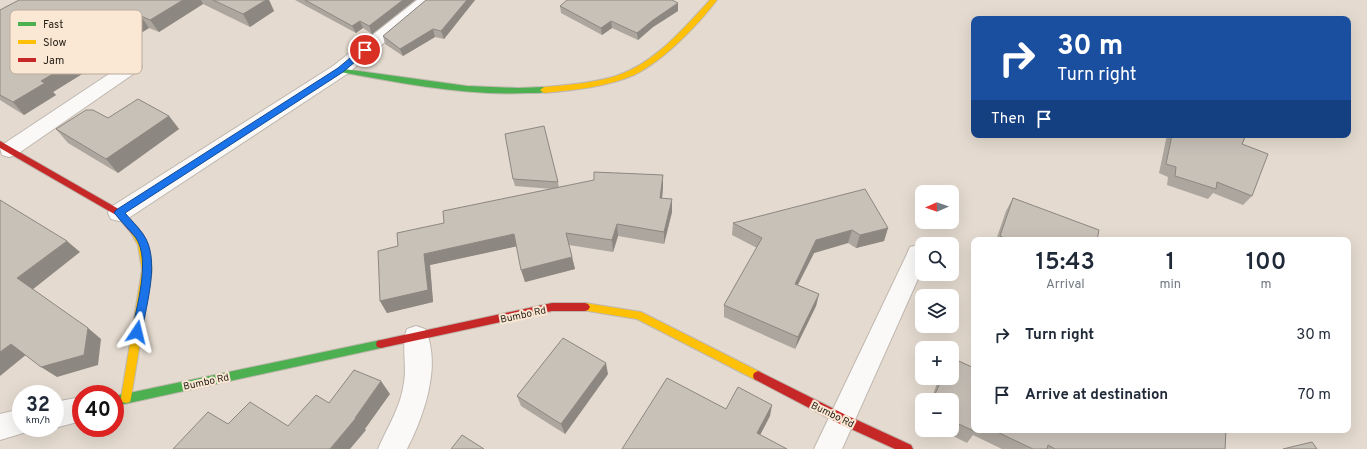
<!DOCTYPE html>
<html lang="en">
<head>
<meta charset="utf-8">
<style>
  body { margin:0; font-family:Overpass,sans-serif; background:#f6f6f7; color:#1f2937; height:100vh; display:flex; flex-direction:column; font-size:15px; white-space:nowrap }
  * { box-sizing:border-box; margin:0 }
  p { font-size:13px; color:#747a83 }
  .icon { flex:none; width:22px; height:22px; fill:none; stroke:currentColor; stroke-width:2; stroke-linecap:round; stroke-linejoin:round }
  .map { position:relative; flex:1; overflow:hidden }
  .details { position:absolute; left:971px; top:237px; width:380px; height:196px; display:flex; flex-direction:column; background:#fff; border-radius:8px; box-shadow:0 4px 16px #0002 }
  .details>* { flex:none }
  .hud { position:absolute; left:971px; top:16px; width:380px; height:122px; border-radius:8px; box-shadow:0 4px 16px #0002; background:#1a4fa0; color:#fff; overflow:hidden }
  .needle { width:26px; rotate:268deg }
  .fabs { position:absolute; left:915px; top:185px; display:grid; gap:8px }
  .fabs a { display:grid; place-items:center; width:44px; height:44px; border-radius:8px; background:#fff; box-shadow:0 4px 16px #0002; font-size:20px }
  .speed { position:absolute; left:12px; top:385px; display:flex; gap:8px; font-size:20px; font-weight:700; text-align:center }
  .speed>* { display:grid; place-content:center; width:52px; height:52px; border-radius:50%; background:#fff; box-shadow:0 4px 16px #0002; line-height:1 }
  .speed small { font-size:10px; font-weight:400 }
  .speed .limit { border:6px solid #d22; background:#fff; color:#111 }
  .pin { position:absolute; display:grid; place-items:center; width:34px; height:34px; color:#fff; margin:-17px; border:2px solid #fff; border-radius:50%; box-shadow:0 1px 4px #0007 }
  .me { position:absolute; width:44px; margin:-22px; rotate:10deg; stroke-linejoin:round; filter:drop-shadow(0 0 3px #0008) }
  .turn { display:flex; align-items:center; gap:14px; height:84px; padding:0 20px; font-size:18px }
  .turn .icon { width:52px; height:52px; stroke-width:2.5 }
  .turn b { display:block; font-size:28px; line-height:34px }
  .then { display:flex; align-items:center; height:38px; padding:0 20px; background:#0003; gap:8px; font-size:15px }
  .eta { display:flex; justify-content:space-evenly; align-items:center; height:68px; text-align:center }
  .eta b { font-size:24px; font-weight:600; line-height:28px }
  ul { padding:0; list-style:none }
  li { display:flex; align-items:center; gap:12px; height:60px; padding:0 20px }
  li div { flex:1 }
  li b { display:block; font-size:15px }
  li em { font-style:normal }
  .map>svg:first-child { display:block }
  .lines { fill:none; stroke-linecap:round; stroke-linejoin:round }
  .street-casing { stroke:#bfb7af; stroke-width:2 }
  .fast-casing { stroke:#bfb7af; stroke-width:2 }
  .slow-casing { stroke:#bfb7af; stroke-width:2 }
  .jam-casing { stroke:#bfb7af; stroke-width:2 }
  .street { fill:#fbf9f8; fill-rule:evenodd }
  .fast { fill:#4caf50; fill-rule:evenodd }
  .slow { fill:#ffc107; fill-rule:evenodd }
  .jam { fill:#c62828; fill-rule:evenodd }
  .wall { fill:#aca69e }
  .shaded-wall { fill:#8c8781 }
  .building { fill:#c8c1b8; stroke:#8c8781 }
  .route { fill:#1a73e8; stroke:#114b97 }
  .labels { text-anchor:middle; stroke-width:4; stroke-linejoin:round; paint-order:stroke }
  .street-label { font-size:10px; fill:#241e16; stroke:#fae8d4 }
  .key { fill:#fae8d4; stroke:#baab9b; stroke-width:1 }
  .key-label { font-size:11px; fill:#241e16 }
</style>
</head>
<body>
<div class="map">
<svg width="1367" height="449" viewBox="0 0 1367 449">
  <rect width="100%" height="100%" fill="#e4dacf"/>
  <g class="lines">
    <defs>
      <path id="street" d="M417,0H435L347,74L127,219L119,221L111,219L108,213L111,207L333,66Z
        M133,60L139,62L142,66L139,70L16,155L9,157L2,155L0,148L2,145L127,62Z
        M918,245L922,246V270L842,449H814L907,254L910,247Z
        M416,326L425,329C442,365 424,416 407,449H378C388,426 401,407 404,382C407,366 401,343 407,329Z
        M81,397V421L55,428V402Z
        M21,409V428H32L30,431L0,440V414Z"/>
      <path id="fast" d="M337,68L467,86L518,88L544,87L548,90C544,94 534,93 528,93C465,96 402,83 340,72H337Z
        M381,340L385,341L386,344L385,347L381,348L115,406V396Z"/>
      <path id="slow" d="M710,0H717C697,26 663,61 634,75C606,87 574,90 544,93L540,90L544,87C568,85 593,83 616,76C655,63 683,29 710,0Z
        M135,227L138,228L142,233L148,245L152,270L131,398L130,402L126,403L122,402L121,398L142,270L138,245L130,231L132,228Z
        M585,303L641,312L762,373L763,376L762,379L758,381L754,379L637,319L582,310L580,307L582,304Z"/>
      <path id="jam" d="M0,141L122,211L138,228L140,231L138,234H132L116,215L0,148Z
        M552,303H585L588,304L590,307L588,310L585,311H552L381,348L377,347L376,344L377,341L381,340Z
        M758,371L846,415L911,445L913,449H895L838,423L754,379L753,376L754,373Z"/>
    </defs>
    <use href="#street" class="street-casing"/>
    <use href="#fast" class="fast-casing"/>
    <use href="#slow" class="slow-casing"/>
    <use href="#jam" class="jam-casing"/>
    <use href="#street" class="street"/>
    <use href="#fast" class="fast"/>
    <use href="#slow" class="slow"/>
    <use href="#jam" class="jam"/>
  </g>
  <path class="wall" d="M19,0H269L274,11L250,27L203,4L159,32L149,28L93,63L95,66L53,92L56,95L24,115L0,100V10Z
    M295,0H415L372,34L363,28L356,33Z
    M426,0H475L444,39L435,37L403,56L385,44L383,36Z
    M678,3V11L653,27L638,40L612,28L602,35L561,13L560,6Z
    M169,116L179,129L118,173L68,143L56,129L108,118Z
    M1167,135H1246L1242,144L1252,196L1243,205L1213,193L1208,199L1167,185L1168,177L1159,173Z
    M663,175V187L662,198L672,212L664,244L618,236L613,252L569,245L575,269L525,282L517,246L430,265L433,302L387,313L380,301L444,223L552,189L515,186L513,179L558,182L559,188Z
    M1013,198L1097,240H996L1006,211Z
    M733,223L888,228L884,241L856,248L848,243L814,253L798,285L819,294L816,306L795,349L724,317V305L757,248L732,235Z
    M608,374L565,434L521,406L517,396Z
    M939,378H952L974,430H1226L1225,449H1002L973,435L967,443L941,430H952V400H931Z"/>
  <path class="shaded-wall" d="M183,0H201L203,4L159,32L150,20Z
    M266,0H269L274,11L250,27L243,14Z
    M403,0H415L372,34L369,26Z
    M467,0H475L444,39L441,31Z
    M678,3V11L653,27L638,40L637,33L653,20Z
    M141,16L149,28L93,63L95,66L53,92L56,95L24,115L13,102L41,81L82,52Z
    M360,21L363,28L356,33L352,26Z
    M611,21L612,28L602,35L601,28Z
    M433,29L435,37L403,56L400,49Z
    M169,116L179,129L118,173L106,159Z
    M663,175V187L661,210L660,198Z
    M672,199V212L664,244V232Z
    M617,224L618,236L613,252L612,240Z
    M888,228L884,241L856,248L860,235Z
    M852,230L848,243L814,253L792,296L795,284L816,240Z
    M514,234L518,246L430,265L433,302L387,313L380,301L424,254Z
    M67,241L80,252L32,290L17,278Z
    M572,257L575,269L525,282L521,270Z
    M819,294L816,306L795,349L798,337Z
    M88,328L101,339L98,365L57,377L41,367Z
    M11,344L27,354L0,376V352Z
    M606,363L608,374L565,434L561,424Z
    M381,381L390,394L365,429L366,430L350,449H330L355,418Z
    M772,405L770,416L755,445L757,433Z"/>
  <path class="building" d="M19,0H183L150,20L141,16L82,52L86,54L41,81L45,83L13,102L0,95V10Z
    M213,0H266L243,14Z
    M305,0H403L369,26L360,21L352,26Z
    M426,0H467L441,31L433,29L400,49L383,36Z
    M567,0H672L678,3L653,20L637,33L611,21L601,28L560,6Z
    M138,99L169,116L106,159L56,129L86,110H93L108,118Z
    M544,126L558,182L513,179L505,134Z
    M1172,135H1246L1242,144L1268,154L1252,196L1217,182L1216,189L1175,176L1176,167L1166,164Z
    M594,172L663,175L660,198L672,199L664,232L617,224L612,240L566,233L572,257L521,270L514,234L424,254L428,290L380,301L378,251L398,246L397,233L444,223L443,211L594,180Z
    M865,189L888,228L860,235L852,230L816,240L795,284L819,294L798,337L724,305L762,238L733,223Z
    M1013,198L1099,230L1097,240H1009L1000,236Z
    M0,200L67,241L17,278L88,328L84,355L41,367L11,344L0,352Z
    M563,338L606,363L561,424L517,396Z
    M952,358L974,368V430H976V432L952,421V400H935L933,399L942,378H952Z
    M354,370L381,381L355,418H356L330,449H173L208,412L228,424L250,402L288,426L316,395L329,403Z
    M667,378L726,409L738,387L772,405L757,433L787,449H622Z
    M993,430H1226L1225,449H1055L1048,445L1047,449H1033Z
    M462,435L484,449H451Z
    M1312,442L1317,449H1283Z"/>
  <path class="route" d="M362,48H368L369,50L343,72L125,213C131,220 138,227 143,234C161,259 146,304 142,332L140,335L137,336L133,335L132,332C136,307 151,261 136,238C130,230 122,223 116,215L114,213L116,210L338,68Z"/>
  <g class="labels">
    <g class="street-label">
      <text transform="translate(523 314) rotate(-12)" y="4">Bumbo Rd</text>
      <text transform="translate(206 381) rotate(-12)" y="4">Bumbo Rd</text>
      <text transform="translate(833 414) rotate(26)" y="4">Bumbo Rd</text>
    </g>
  </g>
  <rect x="10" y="10" width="132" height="64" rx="6" class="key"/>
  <rect x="18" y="22" width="18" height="4" fill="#4caf50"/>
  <rect x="18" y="40" width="18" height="4" fill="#ffc107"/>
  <rect x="18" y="58" width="18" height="4" fill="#c62828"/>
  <g class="key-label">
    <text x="43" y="28">Fast</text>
    <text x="43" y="46">Slow</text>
    <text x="43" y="64">Jam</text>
  </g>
</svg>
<div class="fabs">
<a><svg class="needle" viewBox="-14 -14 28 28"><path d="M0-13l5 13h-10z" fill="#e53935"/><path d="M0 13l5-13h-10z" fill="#747a83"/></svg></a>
<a><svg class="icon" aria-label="search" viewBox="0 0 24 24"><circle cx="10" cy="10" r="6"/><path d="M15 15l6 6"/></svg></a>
<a><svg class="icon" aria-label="layers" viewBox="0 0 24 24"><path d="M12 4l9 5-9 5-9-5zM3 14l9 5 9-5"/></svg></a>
<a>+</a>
<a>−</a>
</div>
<div class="speed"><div>32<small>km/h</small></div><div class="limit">40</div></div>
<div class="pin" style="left:365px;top:50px;background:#d93025"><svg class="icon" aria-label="arrive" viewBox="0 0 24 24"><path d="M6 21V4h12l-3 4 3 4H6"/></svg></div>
<svg class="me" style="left:137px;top:332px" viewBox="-20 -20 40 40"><path d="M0-17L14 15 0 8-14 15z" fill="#1a73e8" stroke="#fff" stroke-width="4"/></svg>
<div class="hud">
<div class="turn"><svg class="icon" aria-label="right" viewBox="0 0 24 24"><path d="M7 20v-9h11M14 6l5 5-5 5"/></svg><div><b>30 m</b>Turn right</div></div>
<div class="then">Then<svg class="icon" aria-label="arrive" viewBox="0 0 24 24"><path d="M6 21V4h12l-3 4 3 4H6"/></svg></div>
</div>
<section class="details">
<div class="eta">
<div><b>15:43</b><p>Arrival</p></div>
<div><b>1</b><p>min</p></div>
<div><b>100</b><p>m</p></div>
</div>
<ul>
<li><svg class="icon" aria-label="right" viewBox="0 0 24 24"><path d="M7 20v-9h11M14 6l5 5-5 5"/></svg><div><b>Turn right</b></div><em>30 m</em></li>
<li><svg class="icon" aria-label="arrive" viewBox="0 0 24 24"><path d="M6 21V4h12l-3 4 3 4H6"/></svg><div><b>Arrive at destination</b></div><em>70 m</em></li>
</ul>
</section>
</div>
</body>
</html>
